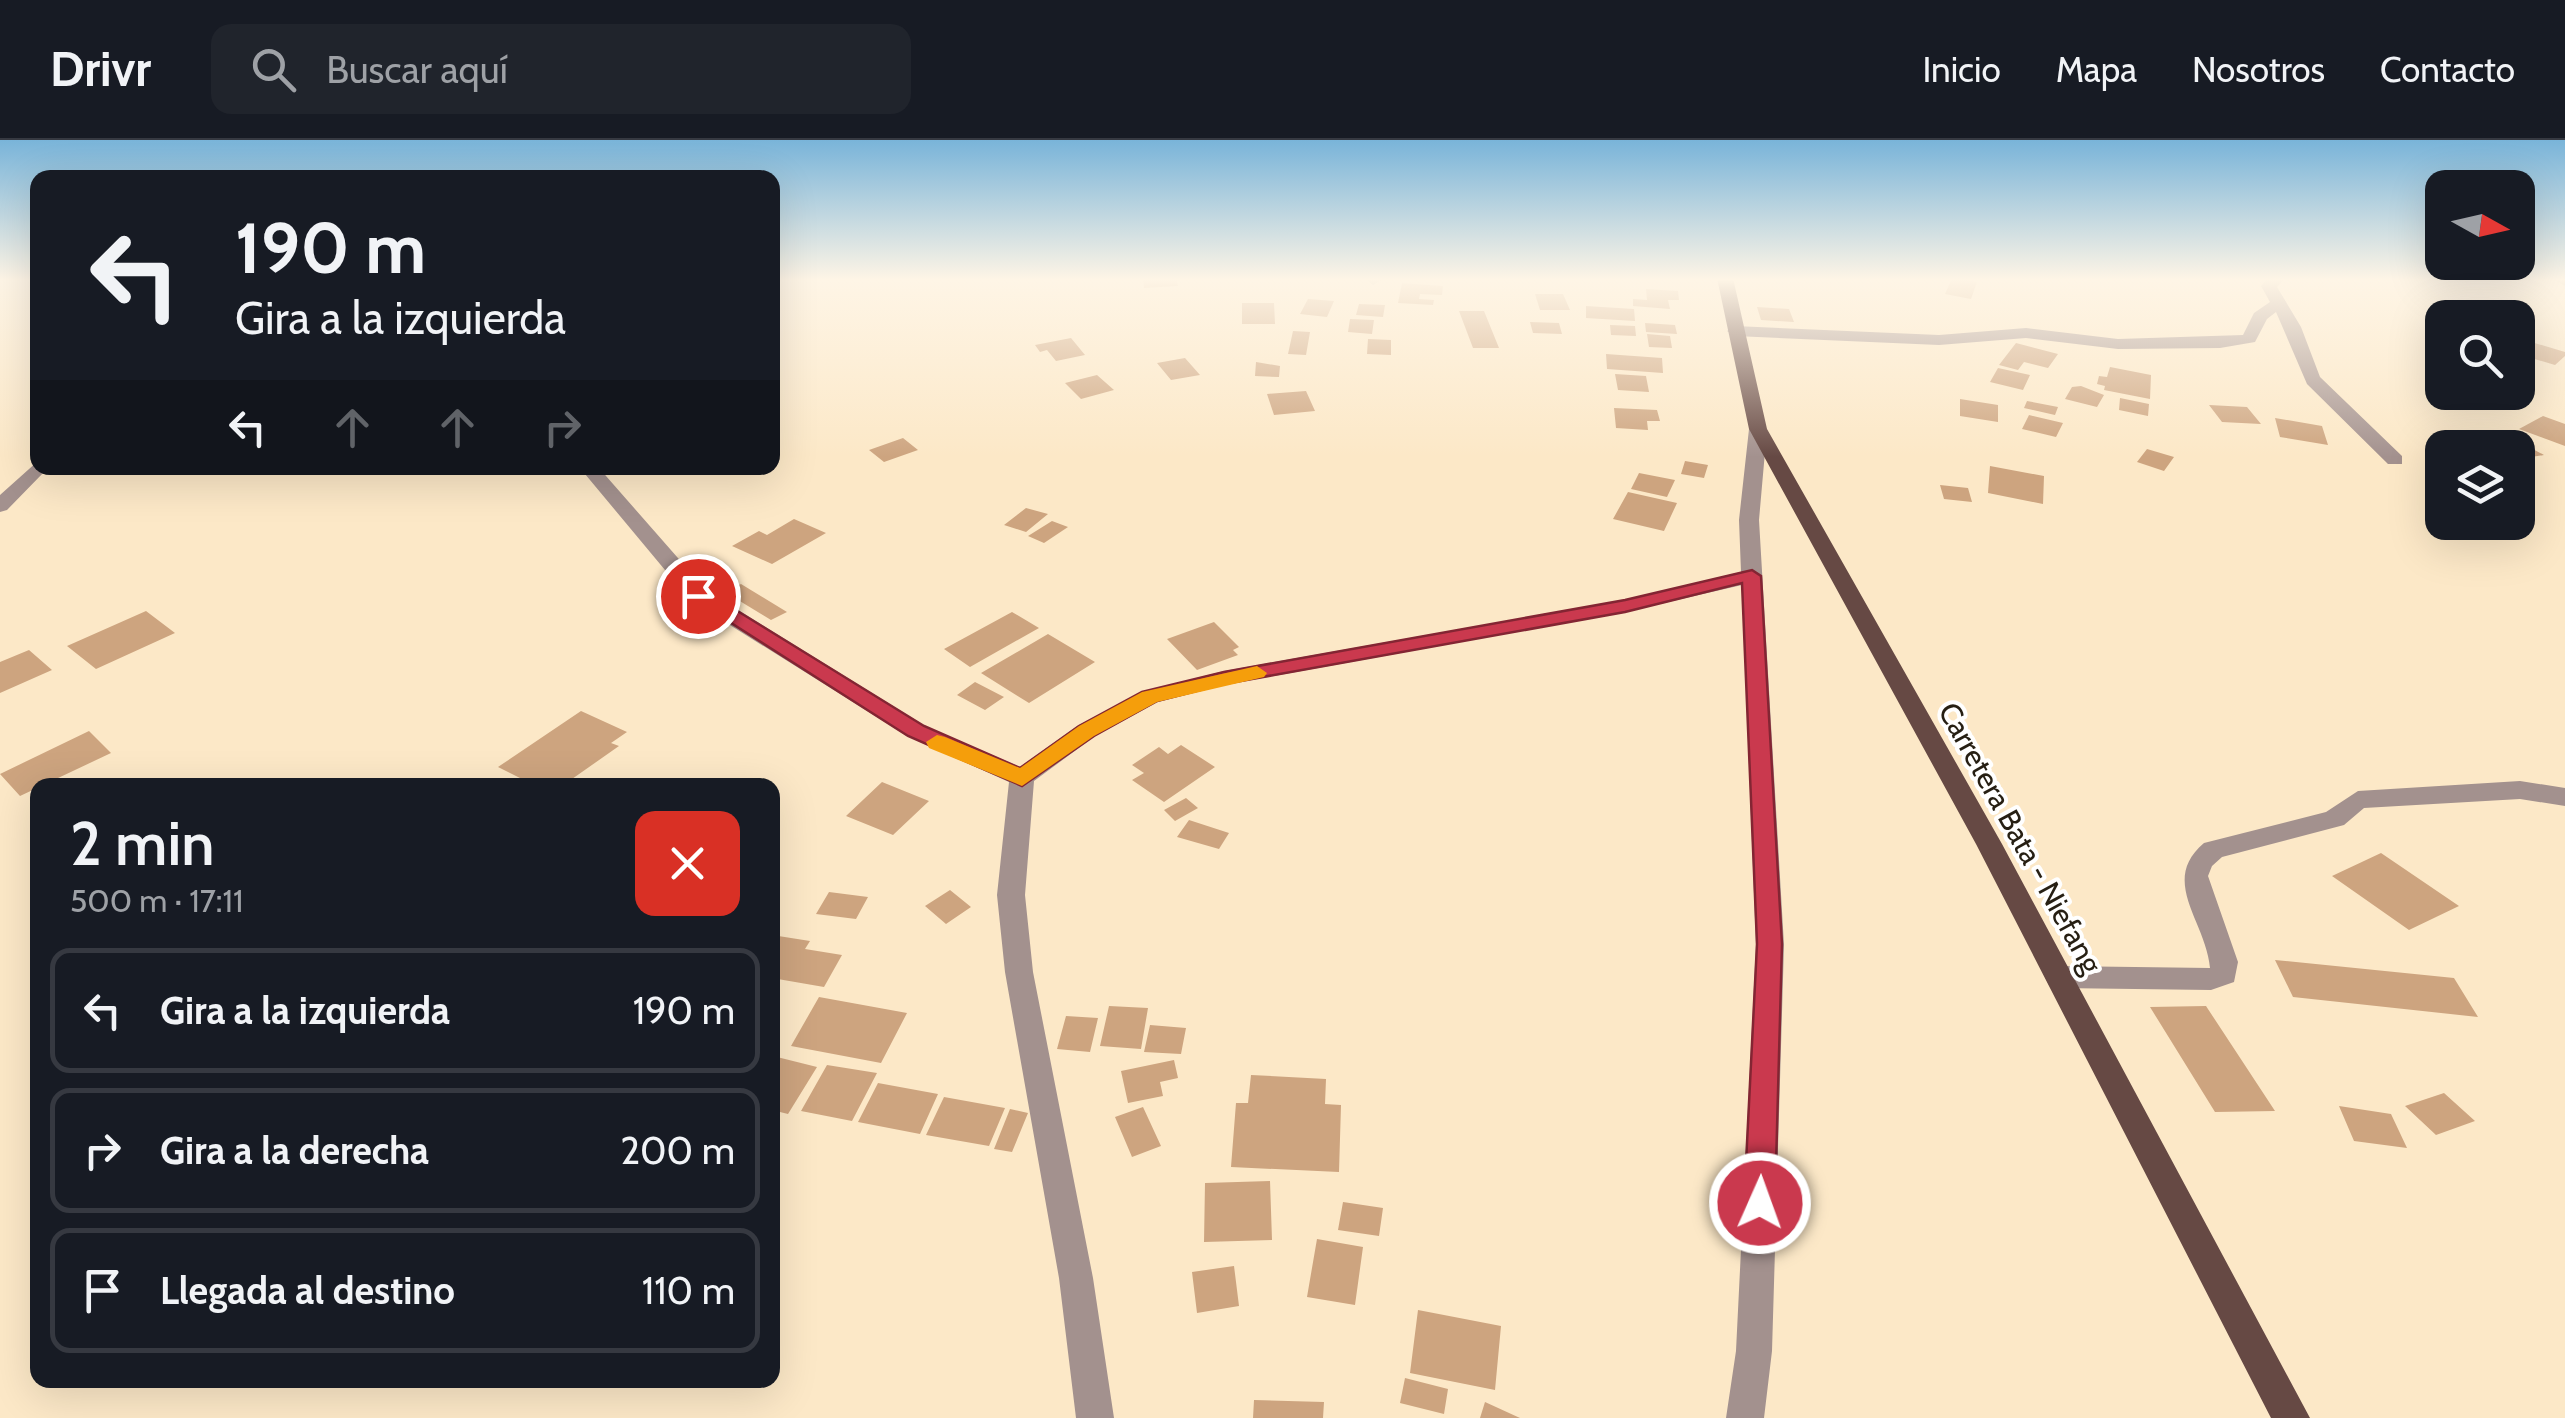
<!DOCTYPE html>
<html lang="es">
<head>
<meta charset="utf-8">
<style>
  body { margin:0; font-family:Cabin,sans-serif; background:#20242c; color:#f1f3f6; height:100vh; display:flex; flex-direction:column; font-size:38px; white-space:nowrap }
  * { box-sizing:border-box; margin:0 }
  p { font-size:32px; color:#9ea1a6 }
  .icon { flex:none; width:55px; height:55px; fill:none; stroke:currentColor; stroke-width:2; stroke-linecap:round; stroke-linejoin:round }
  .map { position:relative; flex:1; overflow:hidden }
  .sheet { position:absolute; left:30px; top:638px; width:750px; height:610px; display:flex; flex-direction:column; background:#171b24; border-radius:20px; box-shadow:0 10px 40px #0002 }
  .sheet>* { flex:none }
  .top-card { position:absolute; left:30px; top:30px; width:750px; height:305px; border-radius:20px; box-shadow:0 10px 40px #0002; background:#171b24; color:#f1f3f6; overflow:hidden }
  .needle { width:65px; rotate:98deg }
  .fabs { position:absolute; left:2425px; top:30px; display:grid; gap:20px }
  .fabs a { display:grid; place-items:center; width:110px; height:110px; border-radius:20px; background:#171b24; box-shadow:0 10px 40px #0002; font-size:50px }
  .pin { position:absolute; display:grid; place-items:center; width:85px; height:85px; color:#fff; margin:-42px; border:5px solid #fff; border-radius:50%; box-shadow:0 2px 10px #0007 }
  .me { position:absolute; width:110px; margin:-55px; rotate:2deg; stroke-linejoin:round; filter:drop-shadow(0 0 8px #0008) }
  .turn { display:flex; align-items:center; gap:35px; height:210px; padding:0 40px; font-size:45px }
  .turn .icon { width:130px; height:130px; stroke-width:2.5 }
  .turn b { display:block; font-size:70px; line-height:85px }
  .lanes { display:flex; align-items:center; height:95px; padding:0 40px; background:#0003; justify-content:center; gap:50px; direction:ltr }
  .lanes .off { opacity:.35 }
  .round { display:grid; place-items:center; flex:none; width:105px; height:105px; border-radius:20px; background:#20242c }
  .summary { display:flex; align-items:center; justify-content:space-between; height:170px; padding:0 40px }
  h1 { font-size:60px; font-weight:600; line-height:75px }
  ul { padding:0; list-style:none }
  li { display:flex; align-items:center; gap:30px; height:125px; margin:0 20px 15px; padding:0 20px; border:5px solid #363941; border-radius:20px }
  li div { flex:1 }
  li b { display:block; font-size:38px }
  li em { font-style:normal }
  header { display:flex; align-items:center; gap:60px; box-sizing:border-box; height:140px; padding:0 50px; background:#171b24; border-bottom:2px solid #363941 }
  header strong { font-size:48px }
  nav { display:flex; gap:55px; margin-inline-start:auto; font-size:35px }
  .search { width:700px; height:90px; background:#20242c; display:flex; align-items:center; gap:25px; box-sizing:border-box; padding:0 35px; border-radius:20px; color:#9ea1a6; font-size:38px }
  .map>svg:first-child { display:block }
  .building { fill:#cda47f }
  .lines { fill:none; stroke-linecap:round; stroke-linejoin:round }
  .minor { fill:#a3918e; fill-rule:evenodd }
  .major { fill:#664944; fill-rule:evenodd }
  .route { fill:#ca394e; stroke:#832533; stroke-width:2.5 }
  .slow { fill:#f59e0b }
  .labels { text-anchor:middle; stroke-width:8; stroke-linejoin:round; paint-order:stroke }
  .street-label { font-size:30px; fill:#261f13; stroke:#fff }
</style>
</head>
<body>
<header>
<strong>Drivr</strong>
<div class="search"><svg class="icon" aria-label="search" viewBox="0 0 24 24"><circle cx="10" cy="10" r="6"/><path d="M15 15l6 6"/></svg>Buscar aquí</div>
<nav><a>Inicio</a><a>Mapa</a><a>Nosotros</a><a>Contacto</a></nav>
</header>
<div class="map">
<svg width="2565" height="1278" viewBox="0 0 2565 1278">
  <rect width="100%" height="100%" fill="#fce8c7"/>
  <path class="building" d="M1143,138H1176L1178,146L1144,148Z
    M1952,138L1977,142L1971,159L1945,154Z
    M1402,143L1443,146L1442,155L1420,154L1419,159L1434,160L1433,165L1398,163Z
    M1646,149L1678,151L1679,160H1668L1670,169L1633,166V159L1647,160Z
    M1535,154H1563L1570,170H1540Z
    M1308,159L1334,161L1327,177L1300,174Z
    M1242,163H1274L1275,184H1242Z
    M1359,164L1385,165L1383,177L1356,175Z
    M1586,166L1634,169L1635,181L1586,178Z
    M1757,167L1789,169L1794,182L1761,180Z
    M1459,171H1484L1499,208H1473Z
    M1350,179L1374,180L1372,194L1348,192Z
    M1530,182L1559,183L1562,194L1533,193Z
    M1645,183L1675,185L1677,194L1646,192Z
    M1610,185L1635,186L1636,196L1611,195Z
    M1293,191L1310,192L1306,215L1288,214Z
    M1647,194L1670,196L1672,208L1649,207Z
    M1071,198L1085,215L1056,221L1047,210L1040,212L1035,205Z
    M1368,199L1391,200V215L1367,214Z
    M2521,199L2565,212V216L2555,225L2518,214Z
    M2016,203L2058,214L2048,228L2024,222L2018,230L1999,225Z
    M1606,214L1662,218L1663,233L1607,229Z
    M1185,218L1200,235L1171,240L1157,223Z
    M1256,222L1280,226L1279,237L1255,236Z
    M2110,227L2151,235L2150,259L2104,250L2105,246L2097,244L2099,236L2107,237Z
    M1998,228L2030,235L2023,250L1990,242Z
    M1615,234L1646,236L1649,252L1618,250Z
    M1097,235L1114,250L1081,259L1065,243Z
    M2081,246L2104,255L2097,267L2065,259L2072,247Z
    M1306,251L1315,271L1274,275L1267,254Z
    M2120,258L2149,264L2148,276L2119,270Z
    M1960,259L1998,265V282L1960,276Z
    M2027,261L2058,267L2055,275L2024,268Z
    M2209,265L2247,267L2261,284L2222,282Z
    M1614,268L1657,270L1660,281H1647L1648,290L1616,288Z
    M2029,275L2063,283L2056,297L2022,289Z
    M2543,276L2565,284V306L2519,289Z
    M2275,278L2322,286L2328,305L2280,297Z
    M903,298L918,310L884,322L869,310Z
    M2514,299L2544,315L2519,319L2518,308H2498L2489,303Z
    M2147,309L2174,317L2164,331L2137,322Z
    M1685,321L1708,325L1704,338L1681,334Z
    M1990,326L2044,336L2043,364L1988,353Z
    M1639,333L1675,340L1667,357L1631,349Z
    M1940,345L1968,348L1972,362L1944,359Z
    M1628,352L1677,363L1664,391L1613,379Z
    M1026,368L1048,374L1026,392L1004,385Z
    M794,379L826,393L772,424L732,406L759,391L767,395Z
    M1052,381L1068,387L1044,403L1028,396Z
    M741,444L787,472L771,480L725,452Z
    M146,471L175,493L96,529L67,506Z
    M1012,472L1039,488L970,527L944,509Z
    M1214,482L1239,507L1233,510L1238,515L1197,530L1167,499Z
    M1048,494L1095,522L1029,563L981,533Z
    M29,510L52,530L0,553V522Z
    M975,542L1004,557L985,570L957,555Z
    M581,571L627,592L611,603L619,606L572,639L584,645H534L498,627Z
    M89,591L111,613L20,656L0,634Z
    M1181,605L1215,627L1164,662L1132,640L1144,633L1132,625L1159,607L1168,614Z
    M882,642L929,661L893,695L846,676Z
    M1186,658L1198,668L1175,681L1164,670Z
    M1189,680L1229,693L1219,709L1177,697Z
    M2381,713L2459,766L2409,790L2332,736Z
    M950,750L971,767L946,784L925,766Z
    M829,752L868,757L856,779L816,774Z
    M772,795L810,801L805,809L842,815L824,847L772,838Z
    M2275,820L2454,838L2478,877L2293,857Z
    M819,857L907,873L881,923L791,906Z
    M1109,866L1148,868L1141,909L1100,906Z
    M2206,866L2275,971L2215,972L2150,867Z
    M1066,876L1098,878L1090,912L1057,909Z
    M1150,885L1186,888L1181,914L1144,912Z
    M777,917L817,927L788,974L772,970V923Z
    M1174,920L1178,938L1160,942L1163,956L1128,963L1121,931Z
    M827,925L877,933L852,981L801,971Z
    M1251,935L1326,939L1325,964L1341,965L1339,1032L1231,1027L1236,963H1248Z
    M878,943L938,954L920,994L858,982Z
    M2444,953L2475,981L2436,995L2405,966Z
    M944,957L1005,968L989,1006L926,995Z
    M2339,966L2391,974L2407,1008L2354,1001Z
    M1143,967L1161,1006L1132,1017L1115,977Z
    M1010,969L1028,973L1012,1012L994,1009Z
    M1270,1041L1272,1100L1204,1102L1205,1043Z
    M1343,1062L1383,1068L1379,1096L1338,1090Z
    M1317,1099L1363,1107L1355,1165L1307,1157Z
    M1234,1126L1239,1166L1197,1173L1192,1132Z
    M1418,1170L1501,1186L1495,1250L1410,1233Z
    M1405,1238L1448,1249L1444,1274L1400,1263Z
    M1254,1260L1324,1262L1323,1278H1253Z
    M1485,1262L1520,1278H1480Z"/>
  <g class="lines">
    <path class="minor" d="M1365,138H1381V140L1373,145Z
      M2268,138H2285L2277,147L2301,187L2320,237L2402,316V324H2388L2307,244L2276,172L2267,179L2255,202L2220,208L2118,209L2026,198L1939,205L1735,196L1727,191L1735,186L1939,195L2026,188L2118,199L2243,195L2254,173L2270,162L2261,146Z
      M2551,138H2565V146Z
      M1758,284L1767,289L1759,380L1784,805L1772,1211L1764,1278H1726L1736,1211L1756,805L1742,445L1625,472L1224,545L1158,562L1095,596L1034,641L1025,755L1033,832L1093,1138L1114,1278H1076L1059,1138L1005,832L997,755L1009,642L907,596L690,460L580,328H599L706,450L925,586L1020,627L1077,586L1142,552L1224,531L1625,460L1741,432L1739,380L1749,289Z
      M38,321V328H47L45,331L7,370L0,372V355Z
      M2520,641L2565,648V666L2520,659L2364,668L2344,685L2222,717L2212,726L2208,736L2238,822L2234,842L2211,850L2059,848L2049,845L2045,837L2049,829L2059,826L2210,828C2206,781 2159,741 2204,703L2326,672L2358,651Z"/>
    <path class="major" d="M1717,138H1733L1767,289L2002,704L2310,1278H2271L1976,704L1749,289Z"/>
  </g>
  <linearGradient id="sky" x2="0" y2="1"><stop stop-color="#79b4d9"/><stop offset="0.44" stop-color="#fef5e6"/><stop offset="1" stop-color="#fef5e6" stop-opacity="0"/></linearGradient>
  <rect width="2565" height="317" fill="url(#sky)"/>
  <path class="route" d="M1752,430L1761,436L1782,804L1775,1063L1770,1073L1760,1077L1749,1073L1744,1063L1757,804L1742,443L1625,472L1224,544L1157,561L1094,596L1022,646L908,596L689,456L691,451H705L924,586L1020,628L1079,586L1142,552L1224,532L1625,460Z"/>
  <path class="slow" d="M1257,526L1267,533L1264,537L1157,562L1094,596L1022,646L929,608L926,602L937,595L945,597L1020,628L1079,586L1142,552Z"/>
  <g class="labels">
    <g class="street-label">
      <text transform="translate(2020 698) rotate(61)" y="10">Carretera Bata - Niefang</text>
    </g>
  </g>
</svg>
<div class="fabs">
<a><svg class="needle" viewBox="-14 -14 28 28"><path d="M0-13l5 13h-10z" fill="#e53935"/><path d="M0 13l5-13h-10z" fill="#9ea1a6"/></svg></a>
<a><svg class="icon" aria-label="search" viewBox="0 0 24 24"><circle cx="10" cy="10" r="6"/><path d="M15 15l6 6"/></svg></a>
<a><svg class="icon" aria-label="layers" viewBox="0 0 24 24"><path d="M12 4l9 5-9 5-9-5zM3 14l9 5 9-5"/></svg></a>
</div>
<div class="pin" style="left:698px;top:456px;background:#d93025"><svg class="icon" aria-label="arrive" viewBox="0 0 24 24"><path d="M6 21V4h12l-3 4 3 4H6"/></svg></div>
<svg class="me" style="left:1760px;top:1063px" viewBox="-20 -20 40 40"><circle r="17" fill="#ca394e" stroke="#fff" stroke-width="3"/><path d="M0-11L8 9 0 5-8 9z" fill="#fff"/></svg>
<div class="top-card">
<div class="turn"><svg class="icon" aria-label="left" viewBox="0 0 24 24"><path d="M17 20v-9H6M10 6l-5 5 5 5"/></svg><div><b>190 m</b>Gira a la izquierda</div></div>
<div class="lanes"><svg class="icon" aria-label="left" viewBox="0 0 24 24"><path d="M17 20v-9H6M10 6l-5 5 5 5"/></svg><svg class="icon off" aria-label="ahead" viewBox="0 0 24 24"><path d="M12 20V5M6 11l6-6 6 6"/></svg><svg class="icon off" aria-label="ahead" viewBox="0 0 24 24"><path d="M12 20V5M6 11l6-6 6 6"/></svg><svg class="icon off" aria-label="right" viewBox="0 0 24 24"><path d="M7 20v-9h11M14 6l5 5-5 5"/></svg></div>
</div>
<section class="sheet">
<div class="summary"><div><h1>2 min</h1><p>500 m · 17:11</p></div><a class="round" style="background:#d93025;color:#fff"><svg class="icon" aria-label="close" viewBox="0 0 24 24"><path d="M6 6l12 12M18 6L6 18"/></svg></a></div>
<ul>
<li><svg class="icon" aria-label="left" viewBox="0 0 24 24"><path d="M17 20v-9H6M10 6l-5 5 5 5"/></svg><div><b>Gira a la izquierda</b></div><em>190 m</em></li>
<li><svg class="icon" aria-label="right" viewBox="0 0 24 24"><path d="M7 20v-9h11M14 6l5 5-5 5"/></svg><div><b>Gira a la derecha</b></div><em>200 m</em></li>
<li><svg class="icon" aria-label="arrive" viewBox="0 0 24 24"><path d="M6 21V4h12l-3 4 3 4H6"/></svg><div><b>Llegada al destino</b></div><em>110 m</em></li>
</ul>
</section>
</div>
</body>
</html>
